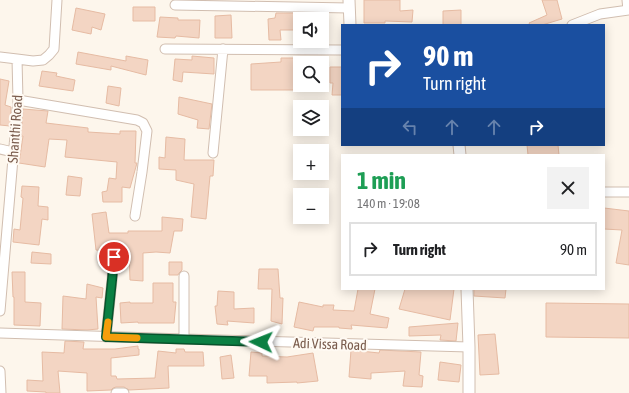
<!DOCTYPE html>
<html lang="en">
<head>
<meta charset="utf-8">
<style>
  body { margin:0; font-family:"Asap Condensed",sans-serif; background:#f2f2f2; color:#202124; height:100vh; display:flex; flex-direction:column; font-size:15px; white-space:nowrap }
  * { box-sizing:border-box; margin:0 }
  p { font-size:13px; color:#757577 }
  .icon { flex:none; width:22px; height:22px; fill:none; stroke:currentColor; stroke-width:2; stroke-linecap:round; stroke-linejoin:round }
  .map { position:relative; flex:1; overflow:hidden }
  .details { position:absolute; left:341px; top:154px; width:264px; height:136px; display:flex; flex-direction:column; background:#fff; border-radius:0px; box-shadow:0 2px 10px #0003 }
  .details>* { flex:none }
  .banner { position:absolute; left:341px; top:24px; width:264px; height:122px; border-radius:0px; box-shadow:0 2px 10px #0003; background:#1a4fa0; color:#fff; overflow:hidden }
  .controls { position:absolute; left:293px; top:12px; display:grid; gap:8px }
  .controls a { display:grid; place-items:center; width:36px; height:36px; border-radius:0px; background:#fff; box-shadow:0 2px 10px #0003; font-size:20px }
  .pin { position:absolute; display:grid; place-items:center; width:34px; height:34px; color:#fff; margin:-17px; border:2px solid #fff; border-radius:50%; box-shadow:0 1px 4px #0007 }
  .me { position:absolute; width:44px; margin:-22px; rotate:272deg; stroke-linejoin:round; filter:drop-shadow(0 0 3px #0008) }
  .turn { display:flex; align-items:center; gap:14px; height:84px; padding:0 16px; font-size:18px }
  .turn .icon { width:52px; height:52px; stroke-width:2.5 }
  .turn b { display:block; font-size:28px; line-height:34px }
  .lanes { display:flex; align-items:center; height:38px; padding:0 16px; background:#0003; justify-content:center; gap:20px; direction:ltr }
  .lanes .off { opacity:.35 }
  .round { display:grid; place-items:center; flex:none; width:42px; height:42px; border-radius:0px; background:#f2f2f2 }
  .head { display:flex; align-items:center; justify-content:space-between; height:68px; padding:0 16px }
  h1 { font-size:24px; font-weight:700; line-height:30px; color:#1e9e55 }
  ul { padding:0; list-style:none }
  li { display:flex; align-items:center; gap:12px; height:54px; margin:0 8px 6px; padding:0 8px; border:2px solid #e0e0e0; border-radius:0px }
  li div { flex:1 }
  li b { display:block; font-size:15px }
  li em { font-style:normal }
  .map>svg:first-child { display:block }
  .building { fill:#f3d5c3; stroke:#e6bba3 }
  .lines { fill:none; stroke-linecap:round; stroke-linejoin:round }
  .minor-casing { stroke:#d1beb0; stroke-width:11 }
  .tertiary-casing { stroke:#d1beb0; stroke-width:13 }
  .minor { stroke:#fff; stroke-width:9 }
  .tertiary { stroke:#fff; stroke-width:11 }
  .route-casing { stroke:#07532c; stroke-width:10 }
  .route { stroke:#0b8043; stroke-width:7 }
  .slow { stroke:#f59e0b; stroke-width:7 }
  .labels { text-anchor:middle; stroke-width:4; stroke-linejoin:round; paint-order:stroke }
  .street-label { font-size:14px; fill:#7a5c4d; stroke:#fffaf3 }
</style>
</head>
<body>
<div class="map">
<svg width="629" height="393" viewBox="0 0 629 393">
  <rect width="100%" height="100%" fill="#fdf6ec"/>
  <path class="building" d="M364,0H400V11L413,10L412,22L385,21V23H364Z
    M542,0H557L562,19L542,25H530L529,23L547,15Z
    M133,7H155V21H133Z
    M76,8L105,14L101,30L92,27L91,34L72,30Z
    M461,10V25H443V11Z
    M276,13H295L294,30H280L281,40H269L268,19L275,18Z
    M231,15L232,38H215V16Z
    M160,17L178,18V20H200L199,38L176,36L175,38L157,37Z
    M78,52L126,61V56L148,60L146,75L111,66V70L76,64Z
    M192,56L214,58V74L183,72L182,82L173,80L175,59L192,60Z
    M281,58H299V77H300V90H251V64L281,62Z
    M330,67H342V95H332L333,83H330Z
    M42,71L57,73L56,76L75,80L73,91L39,86Z
    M0,79L9,81L5,105L11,107L10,126L0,125Z
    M108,86L121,88L119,106L106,103Z
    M179,97L212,104L209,129L197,128L198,120L178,114Z
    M23,109L48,111L46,123L88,128V132L120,134V131H136L135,163H137L130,188L122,187V202H103L102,192L107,191L109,178L116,179L117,162L65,157L67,140L49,139L45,167L19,163L23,136H21Z
    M166,137L185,139L184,160H214L213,176H210L206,219L191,217L194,184L176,180V170L159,169V157L165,158Z
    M527,145H558L559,155H528Z
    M68,176L82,178L80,196L66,195Z
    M22,186L39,187L38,206L48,207V220L42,219L39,245L13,242L14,229L20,230L23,198L21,197Z
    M604,208L629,211V265L616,263L622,230L604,229Z
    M106,212L109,233H128V231H162V217L183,219L182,231H174L170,253L156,252L143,253V281L130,280L129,253L96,250L92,214Z
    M32,252L51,254V264L31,263Z
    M169,262H182V270L179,273L178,275H169Z
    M259,269H278L280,298H283L282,324L271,321L272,289H258Z
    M12,272H25V302L41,303L40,326L14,325V297H13Z
    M153,283H173V302H176L174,323H138V322L121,323L120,303L130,302V303H153Z
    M87,284L103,288L102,298L96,297L98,329L87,330L62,329L63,296L86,299Z
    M358,289H375L370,314L389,318L387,328L351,325L352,329L339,328V327H314L313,331L294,327L299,302L323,307V305H334L333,310L354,311Z
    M405,289H454L450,320L399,309Z
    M474,289H506L505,298L474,296Z
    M218,291L234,292V309L254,308V323L227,321L228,325L217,324L215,306H217Z
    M546,303L629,304V338L546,337Z
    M458,323L456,341L440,340L441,335L409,336V327Z
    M495,334L499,374L480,375L478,335Z
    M65,341L84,342L83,349H115L138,346V349H139V355L111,358V376H116L117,379L155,378L158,351L176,353V349H184L185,352H203L204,366H168L169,388L129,390L124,387H116L113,388L111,390L87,391V373L58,371L60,393H46V392L27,391V380L43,381L42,352L64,353Z
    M351,350L379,353L380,350L421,352L419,375L423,376L422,387L403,386L405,371L371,373V379L349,377Z
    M251,352L262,353V356L287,357L313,353L318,381L297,383V382L267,383V376H249Z
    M231,355L234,378L222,379L220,357Z
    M440,362L461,365L459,382L438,380Z"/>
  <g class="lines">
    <defs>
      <path id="minor" d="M627,0L628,10
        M175,5L349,8
        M572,25L600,14L629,10
        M165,49L342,50
        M0,57L17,59L18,100L0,311
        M17,59L33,61L43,60L49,55L54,49L57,0
        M18,100L137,120L143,123L147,131L142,172L135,216
        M0,149L13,152
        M213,153L223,49
        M604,192H629
        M0,333L184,339L469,347
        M106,337L112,280L114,257
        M184,339V276
        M0,371L1,393
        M116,393H124"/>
      <path id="tertiary" d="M349,0L350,25
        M459,145L460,155
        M467,289L469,347V393"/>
    </defs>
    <use href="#minor" class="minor-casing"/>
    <use href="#tertiary" class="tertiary-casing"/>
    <use href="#minor" class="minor"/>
    <use href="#tertiary" class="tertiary"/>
  </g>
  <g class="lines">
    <defs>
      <path id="route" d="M114,257L112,280L106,337L261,342"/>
    </defs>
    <use href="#route" class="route-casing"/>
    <use href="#route" class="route"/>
    <path class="slow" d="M108,322L106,337L137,338"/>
  </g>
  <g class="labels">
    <g class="street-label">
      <text transform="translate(15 129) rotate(-86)" y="5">Shanthi Road</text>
      <text transform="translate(330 344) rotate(2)" y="5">Adi Vissa Road</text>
    </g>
  </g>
</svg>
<div class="controls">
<a><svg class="icon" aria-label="sound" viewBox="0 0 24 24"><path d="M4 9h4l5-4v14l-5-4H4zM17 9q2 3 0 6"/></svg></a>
<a><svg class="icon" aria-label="search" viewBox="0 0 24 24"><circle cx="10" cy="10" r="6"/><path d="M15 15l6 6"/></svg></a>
<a><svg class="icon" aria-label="layers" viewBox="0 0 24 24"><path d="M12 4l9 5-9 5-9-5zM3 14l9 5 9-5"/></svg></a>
<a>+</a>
<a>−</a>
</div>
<div class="pin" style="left:114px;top:257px;background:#d93025"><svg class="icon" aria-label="arrive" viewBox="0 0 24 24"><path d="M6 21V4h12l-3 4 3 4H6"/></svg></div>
<svg class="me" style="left:261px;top:342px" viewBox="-20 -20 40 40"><path d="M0-17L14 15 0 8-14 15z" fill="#0b8043" stroke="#fff" stroke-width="4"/></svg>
<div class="banner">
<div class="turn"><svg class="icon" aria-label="right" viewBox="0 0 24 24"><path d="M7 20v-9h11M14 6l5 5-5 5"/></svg><div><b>90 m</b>Turn right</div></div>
<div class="lanes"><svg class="icon off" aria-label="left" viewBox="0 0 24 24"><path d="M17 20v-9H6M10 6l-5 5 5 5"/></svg><svg class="icon off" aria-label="ahead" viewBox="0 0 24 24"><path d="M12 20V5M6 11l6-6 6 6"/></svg><svg class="icon off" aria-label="ahead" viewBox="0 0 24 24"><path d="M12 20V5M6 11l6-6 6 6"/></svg><svg class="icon" aria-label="right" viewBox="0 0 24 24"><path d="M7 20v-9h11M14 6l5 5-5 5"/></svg></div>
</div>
<section class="details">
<div class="head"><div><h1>1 min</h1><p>140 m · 19:08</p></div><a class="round"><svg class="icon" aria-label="close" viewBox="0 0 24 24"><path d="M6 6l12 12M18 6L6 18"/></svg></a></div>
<ul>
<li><svg class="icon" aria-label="right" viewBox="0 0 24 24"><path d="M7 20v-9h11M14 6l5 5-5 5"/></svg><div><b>Turn right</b></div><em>90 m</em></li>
</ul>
</section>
</div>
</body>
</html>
